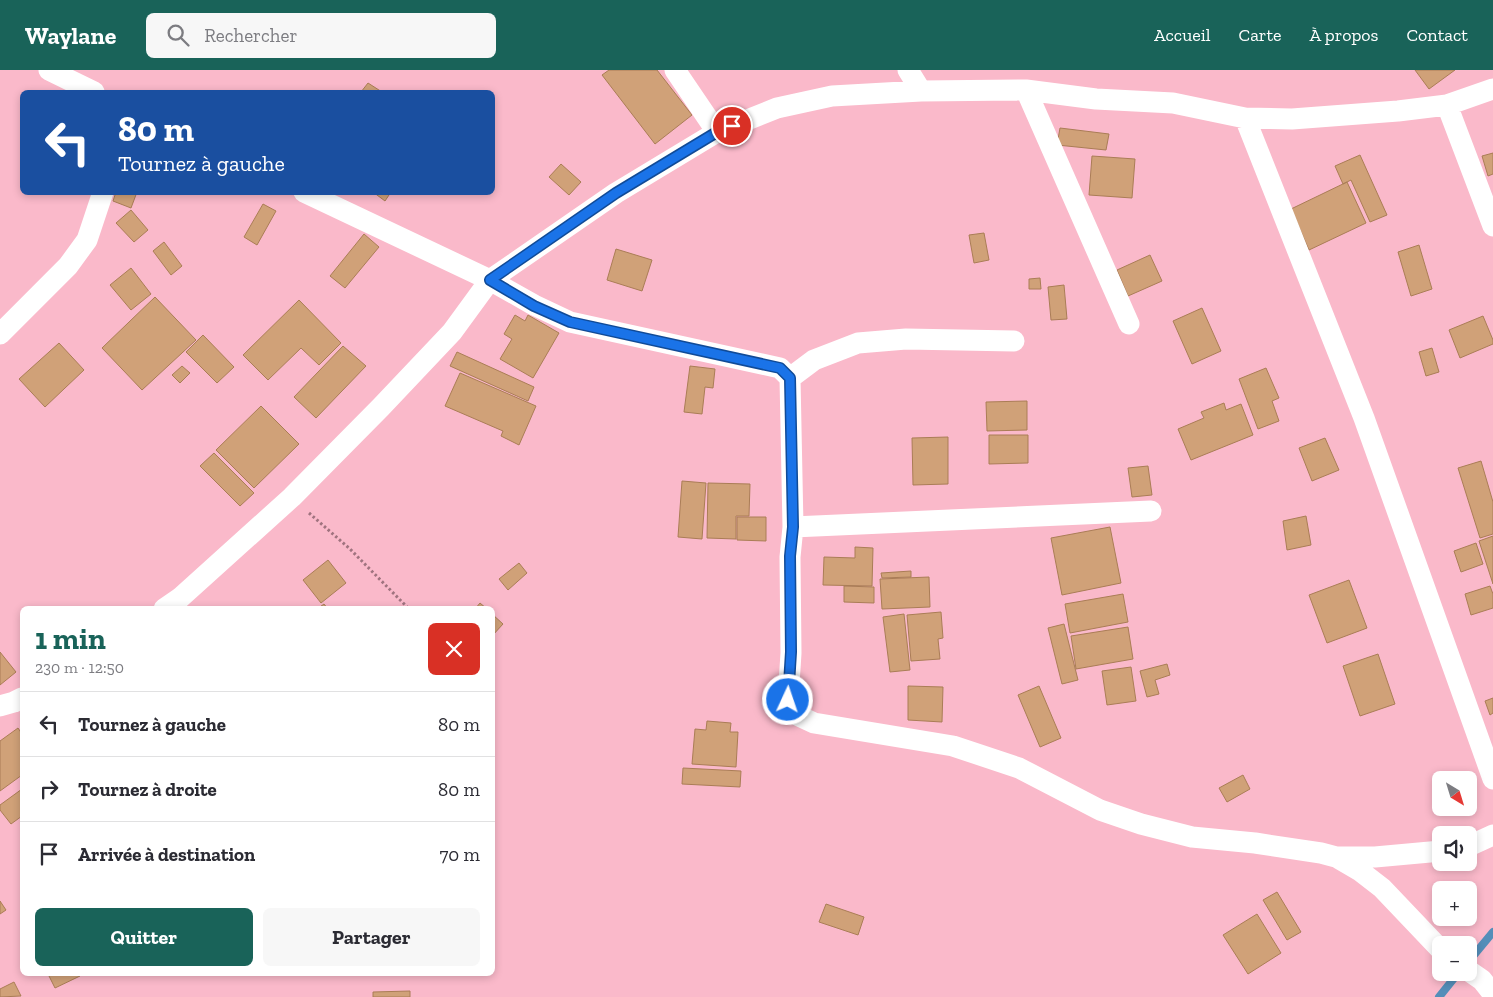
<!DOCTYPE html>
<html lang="fr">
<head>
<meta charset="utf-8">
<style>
  body { margin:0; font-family:"Zilla Slab",serif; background:#f7f7f7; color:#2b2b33; height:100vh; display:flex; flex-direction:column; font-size:19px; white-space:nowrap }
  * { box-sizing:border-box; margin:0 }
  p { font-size:16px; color:#7c7c81 }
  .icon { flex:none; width:28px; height:28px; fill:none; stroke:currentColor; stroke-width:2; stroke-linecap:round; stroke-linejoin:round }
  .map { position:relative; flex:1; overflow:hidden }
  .drawer { position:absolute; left:20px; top:536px; width:475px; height:370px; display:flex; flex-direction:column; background:#fff; border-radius:8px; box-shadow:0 2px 8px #0003 }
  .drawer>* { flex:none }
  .banner { position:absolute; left:20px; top:20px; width:475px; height:105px; border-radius:8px; box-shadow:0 2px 8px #0003; background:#1a4fa0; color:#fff; overflow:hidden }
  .needle { width:32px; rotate:142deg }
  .fabs { position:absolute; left:1432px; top:701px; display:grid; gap:10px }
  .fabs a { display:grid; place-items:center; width:45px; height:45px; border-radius:8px; background:#fff; box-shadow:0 2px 8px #0003; font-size:25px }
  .pin { position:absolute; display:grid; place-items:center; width:42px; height:42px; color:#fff; margin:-21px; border:2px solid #fff; border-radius:50%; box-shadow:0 1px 5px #0007 }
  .me { position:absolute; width:55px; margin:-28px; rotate:3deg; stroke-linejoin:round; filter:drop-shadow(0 0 4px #0008) }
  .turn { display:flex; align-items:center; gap:18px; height:105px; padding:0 15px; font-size:22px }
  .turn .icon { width:65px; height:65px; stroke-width:2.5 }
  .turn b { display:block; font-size:35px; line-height:42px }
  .round { display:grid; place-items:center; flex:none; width:52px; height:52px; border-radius:8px; background:#f7f7f7 }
  .headline { display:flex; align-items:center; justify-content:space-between; height:85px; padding:0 15px }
  h1 { font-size:30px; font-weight:800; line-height:38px; color:#196359 }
  .button { display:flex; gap:10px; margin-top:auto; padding:10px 15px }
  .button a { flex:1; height:58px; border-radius:8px; background:#196359; color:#fff; font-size:20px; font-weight:800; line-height:58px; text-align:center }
  .button a+a { background:#f7f7f7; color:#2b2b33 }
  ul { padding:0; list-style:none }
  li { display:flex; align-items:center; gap:15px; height:65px; padding:0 15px; border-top:1px solid #e1e1e2 }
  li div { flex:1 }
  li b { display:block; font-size:19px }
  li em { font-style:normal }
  header { display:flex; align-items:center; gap:30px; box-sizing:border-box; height:70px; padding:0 25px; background:#196359; color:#fff }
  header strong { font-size:24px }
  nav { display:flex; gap:28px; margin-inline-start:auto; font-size:18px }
  .search { width:350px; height:45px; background:#f7f7f7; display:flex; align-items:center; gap:12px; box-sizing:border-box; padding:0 18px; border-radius:8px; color:#7c7c81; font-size:19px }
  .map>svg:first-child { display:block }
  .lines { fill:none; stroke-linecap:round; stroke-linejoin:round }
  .stream { stroke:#548eb9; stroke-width:8 }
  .building { fill:#d0a178; stroke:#aa7d56 }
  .path { stroke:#a0737f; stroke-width:3; stroke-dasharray:2.5 2.5; stroke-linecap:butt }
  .street { stroke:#fff; stroke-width:21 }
  .route-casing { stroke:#114b97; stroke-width:12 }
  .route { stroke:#1a73e8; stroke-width:9 }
</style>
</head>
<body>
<header>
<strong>Waylane</strong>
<div class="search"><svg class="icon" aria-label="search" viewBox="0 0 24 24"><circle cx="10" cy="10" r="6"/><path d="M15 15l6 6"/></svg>Rechercher</div>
<nav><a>Accueil</a><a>Carte</a><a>À propos</a><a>Contact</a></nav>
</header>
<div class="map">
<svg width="1493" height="927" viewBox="0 0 1493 927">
  <rect width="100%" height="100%" fill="#fab9ca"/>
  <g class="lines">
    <path class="stream" d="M1469,891L1493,862
      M1439,927L1459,902"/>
  </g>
  <path class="building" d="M609,0H657L692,45L655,74L602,5Z
    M1415,0H1455L1429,19Z
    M368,13L382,22H361Z
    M1060,58L1109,64L1106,80L1057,75Z
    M1493,83V104L1488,106L1482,86Z
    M1360,85L1387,145L1370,152L1351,110L1343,114L1335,96Z
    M1092,86L1135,89L1132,128L1089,125Z
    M561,94L581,112L569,125L549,107Z
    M1347,112L1366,153L1309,180L1291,139Z
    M116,122H137L131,138L113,131Z
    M373,122H391L385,131Z
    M263,134L276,141L257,175L244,167Z
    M131,140L148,160L134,172L116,153Z
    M984,163L989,190L974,193L969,165Z
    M364,164L379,177L345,218L330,206Z
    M164,172L182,196L171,205L153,181Z
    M1419,175L1432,219L1411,226L1398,182Z
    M616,179L652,190L642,221L607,210Z
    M1150,185L1162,211L1128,226L1117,200Z
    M131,198L151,224L131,240L110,215Z
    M1040,208L1041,219H1029V209Z
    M1064,215L1067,249L1051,250L1048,217Z
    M155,227L196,270L142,320L102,278Z
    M299,230L341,273L319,295L301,278L268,310L243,285Z
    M1202,238L1221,281L1192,294L1173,251Z
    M515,245L525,251L528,245L559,263L533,308L500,289L512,269L504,264Z
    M1483,246L1493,270V274L1460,288L1449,260Z
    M203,265L234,297L217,313L186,282Z
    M59,273L84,300L45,337L19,309Z
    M343,276L366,296L316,348L294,327Z
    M1432,278L1439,302L1426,306L1419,282Z
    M457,282L534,317L528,331L450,296Z
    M182,296L190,303L180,313L172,305Z
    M690,296L715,299L713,318L705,317L702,344L684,342Z
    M1266,298L1279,328L1272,331L1279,351L1258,359L1239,309Z
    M460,303L536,336L519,375L501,366L503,361L445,336Z
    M1027,331V360L987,361L986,332Z
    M1224,333L1226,340L1241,334L1253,365L1191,390L1178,359L1204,348L1201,342Z
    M261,336L299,374L254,418L216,380Z
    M989,365H1028V393L989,394Z
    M948,367V414L913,415L912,368Z
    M1325,368L1339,400L1312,411L1299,378Z
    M214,383L254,423L240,436L200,396Z
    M1481,391L1493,432V464L1480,468L1458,398Z
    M1148,396L1152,425L1132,427L1128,398Z
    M682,411L706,413L702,469L678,467Z
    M708,413L750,414L749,446H736V469L707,468Z
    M1306,446L1311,475L1287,480L1283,451Z
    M737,447H766V471L737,470Z
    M1110,457L1121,513L1062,525L1051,468Z
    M1493,466V514L1479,471Z
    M1476,473L1483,494L1461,502L1454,481Z
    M855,477L873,478L872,516L823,515L824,487L855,488Z
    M328,490L346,513L321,533L303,510Z
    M519,493L527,503L508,520L499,509Z
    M911,501V507L882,508L881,503Z
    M929,507L930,537L882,539L880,509Z
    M1349,510L1367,558L1327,573L1309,525Z
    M844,516L874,517V533L844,532Z
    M1490,516L1493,524V538L1471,545L1465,524Z
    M1123,524L1128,552L1070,563L1065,534Z
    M480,533L487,539H475Z
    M324,534L328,539H317Z
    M941,542L943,568L938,569L940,589L911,591L907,545Z
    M492,544L503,554L492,566Z
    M904,544L910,600L890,602L883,547Z
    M1064,554L1078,610L1062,614L1048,558Z
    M1128,557L1133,589L1076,599L1071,566Z
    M0,582L16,602L0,615Z
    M1378,584L1395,634L1360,646L1343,596Z
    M1167,594L1170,605L1155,610L1159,624L1147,627L1140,601Z
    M1131,597L1136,631L1107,635L1102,601Z
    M908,616L943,617L942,652L908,650Z
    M1039,616L1061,668L1040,677L1018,625Z
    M1493,628V643L1490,645L1485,631Z
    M707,651L731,653L730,662H738L736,697L692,694L695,659L706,660Z
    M18,658L22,664V705L0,721V671Z
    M683,698L741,701L740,717L682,714Z
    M1243,705L1250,719L1227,732L1219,718Z
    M22,719V746L11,754L0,740V735Z
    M1277,822L1301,862L1287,870L1263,830Z
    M0,831L6,840L0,844Z
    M826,834L864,847L858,865L819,852Z
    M1257,844L1281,883L1248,904L1223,865Z
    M48,904H80V906L55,918Z
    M14,912L21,926L0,927V919Z
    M410,921V927H373V922Z"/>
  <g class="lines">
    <path class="path" d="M309,443L350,479L409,539"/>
    <path class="street" d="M49,0L94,22
      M675,0L717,62
      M908,0L921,21
      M1026,20L1129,254
      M1447,35L1493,156
      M1245,48L1364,348L1493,709
      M304,122L490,210L534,235L570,252L780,298L790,308L793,457L790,487L791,583L788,630L791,638L799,646L814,653L953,676L1019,698L1100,740L1141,754L1192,767L1255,773L1321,783L1336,787L1360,801L1382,818L1441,880
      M0,264L68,196L87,170L103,122
      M790,308L814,290L858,273L906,269L1014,271
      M793,457L1151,441
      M164,539L180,528L292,427L381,337L452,262L490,210L616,123L717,62L777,38L832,26L921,21L1026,20L1096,29L1173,33L1245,48L1292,49L1398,41L1447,35L1493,19
      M0,636L14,632L22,628
      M1469,776L1493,765
      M1336,787H1375L1441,781
      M1469,901L1482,910L1493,924"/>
  </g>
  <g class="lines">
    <defs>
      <path id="route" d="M732,56L717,62L616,123L490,210L534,236L570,252L780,298L790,308L793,457L790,486L791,582L788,630"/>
    </defs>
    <use href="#route" class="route-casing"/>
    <use href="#route" class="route"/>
  </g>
</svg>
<div class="fabs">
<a><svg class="needle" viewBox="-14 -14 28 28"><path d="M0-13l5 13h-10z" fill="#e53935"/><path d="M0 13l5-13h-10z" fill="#7c7c81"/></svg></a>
<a><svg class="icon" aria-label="sound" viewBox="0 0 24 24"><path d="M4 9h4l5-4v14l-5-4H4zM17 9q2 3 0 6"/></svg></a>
<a>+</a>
<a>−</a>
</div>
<div class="pin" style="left:732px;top:56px;background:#d93025"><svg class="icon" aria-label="arrive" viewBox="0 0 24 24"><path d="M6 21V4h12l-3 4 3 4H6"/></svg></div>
<svg class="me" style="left:788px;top:630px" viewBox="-20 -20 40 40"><circle r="17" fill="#1a73e8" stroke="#fff" stroke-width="3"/><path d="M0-11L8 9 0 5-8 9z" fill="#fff"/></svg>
<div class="banner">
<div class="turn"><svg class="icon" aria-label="left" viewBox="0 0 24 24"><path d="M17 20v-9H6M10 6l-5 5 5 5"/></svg><div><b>80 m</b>Tournez à gauche</div></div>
</div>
<section class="drawer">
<div class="headline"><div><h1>1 min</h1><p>230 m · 12:50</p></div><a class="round" style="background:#d93025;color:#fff"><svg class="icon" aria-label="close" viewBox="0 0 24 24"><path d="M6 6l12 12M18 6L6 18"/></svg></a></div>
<ul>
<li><svg class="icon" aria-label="left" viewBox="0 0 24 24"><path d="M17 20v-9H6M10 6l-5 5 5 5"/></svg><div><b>Tournez à gauche</b></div><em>80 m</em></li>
<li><svg class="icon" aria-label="right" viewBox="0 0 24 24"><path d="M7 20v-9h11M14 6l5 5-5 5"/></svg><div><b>Tournez à droite</b></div><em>80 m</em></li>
<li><svg class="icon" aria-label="arrive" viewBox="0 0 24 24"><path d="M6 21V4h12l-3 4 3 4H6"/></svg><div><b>Arrivée à destination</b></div><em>70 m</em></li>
</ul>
<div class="button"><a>Quitter</a><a>Partager</a></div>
</section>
</div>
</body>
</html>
